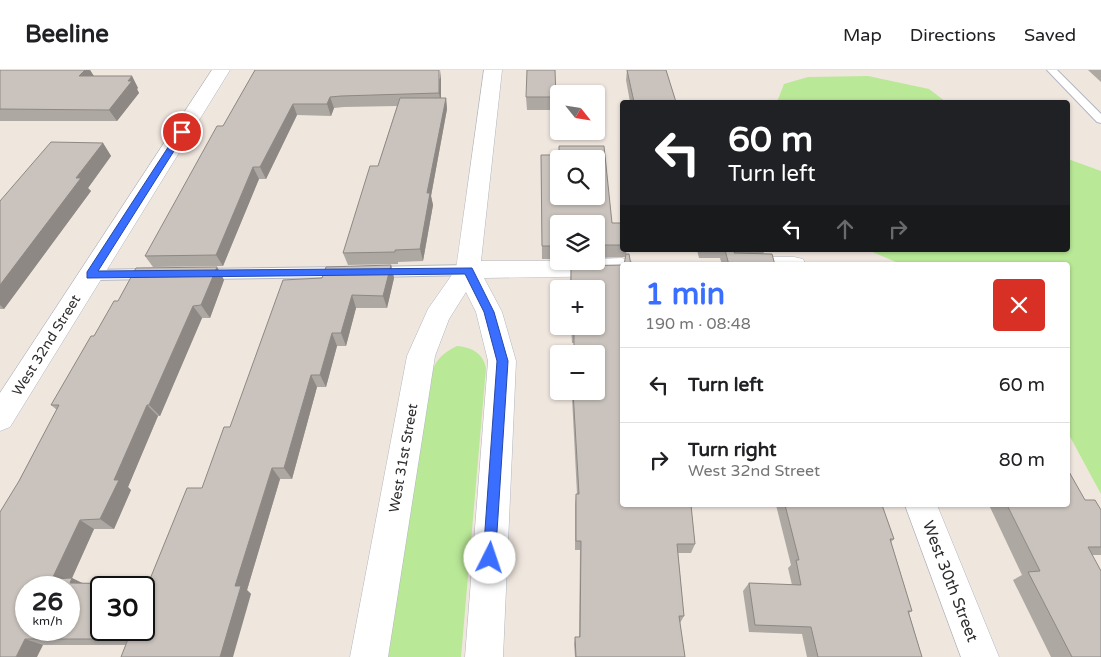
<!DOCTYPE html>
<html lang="en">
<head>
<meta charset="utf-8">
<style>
  body { margin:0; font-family:"Varela Round",sans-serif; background:#f2f2f2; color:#202124; height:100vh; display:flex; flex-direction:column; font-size:19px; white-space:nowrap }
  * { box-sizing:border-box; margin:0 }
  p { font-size:16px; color:#757577 }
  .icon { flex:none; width:28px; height:28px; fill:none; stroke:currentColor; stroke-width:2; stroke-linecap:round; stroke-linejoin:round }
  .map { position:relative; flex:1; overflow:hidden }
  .side { position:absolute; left:620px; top:192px; width:450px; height:245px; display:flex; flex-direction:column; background:#fff; border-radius:5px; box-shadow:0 1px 4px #0004 }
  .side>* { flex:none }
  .guide { position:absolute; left:620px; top:30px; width:450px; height:152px; border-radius:5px; box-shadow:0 1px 4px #0004; background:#202124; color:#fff; overflow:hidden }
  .needle { width:32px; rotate:120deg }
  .buttons { position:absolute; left:550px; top:15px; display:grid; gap:10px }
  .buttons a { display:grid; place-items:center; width:55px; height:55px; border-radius:5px; background:#fff; box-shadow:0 1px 4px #0004; font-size:25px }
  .speed { position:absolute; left:15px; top:506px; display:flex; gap:10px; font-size:25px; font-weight:700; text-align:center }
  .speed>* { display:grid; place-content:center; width:65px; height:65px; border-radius:50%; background:#fff; box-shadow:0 1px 4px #0004; line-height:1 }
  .speed small { font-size:12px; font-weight:400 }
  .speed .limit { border:2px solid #111; border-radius:8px; background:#fff; color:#111 }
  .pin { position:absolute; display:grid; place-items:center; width:42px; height:42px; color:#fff; margin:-21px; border:2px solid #fff; border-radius:50%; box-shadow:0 1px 5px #0007 }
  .me { position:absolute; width:55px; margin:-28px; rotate:4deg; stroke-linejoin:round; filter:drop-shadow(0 0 4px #0008) }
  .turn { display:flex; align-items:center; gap:18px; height:105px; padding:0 25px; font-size:22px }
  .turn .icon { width:65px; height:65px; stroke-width:2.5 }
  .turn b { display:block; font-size:35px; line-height:42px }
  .lanes { display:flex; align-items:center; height:48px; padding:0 25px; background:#0003; justify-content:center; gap:25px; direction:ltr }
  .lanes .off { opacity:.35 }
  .round { display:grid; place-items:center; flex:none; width:52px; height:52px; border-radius:5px; background:#f2f2f2 }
  .headline { display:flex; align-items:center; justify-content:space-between; height:85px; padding:0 25px }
  h1 { font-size:30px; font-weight:700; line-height:38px; color:#3a6eff }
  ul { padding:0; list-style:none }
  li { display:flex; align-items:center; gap:15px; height:75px; padding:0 25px; border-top:1px solid #e0e0e0 }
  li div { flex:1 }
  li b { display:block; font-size:19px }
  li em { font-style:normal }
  header { display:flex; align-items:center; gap:30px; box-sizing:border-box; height:70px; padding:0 25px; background:#fff; border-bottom:1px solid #e0e0e0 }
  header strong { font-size:24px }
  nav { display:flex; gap:28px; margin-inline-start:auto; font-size:18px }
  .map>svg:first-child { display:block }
  .green { fill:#b9e897 }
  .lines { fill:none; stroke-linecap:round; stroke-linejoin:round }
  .lane-casing { stroke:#b2b6c1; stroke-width:2 }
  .street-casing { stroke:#b2b6c1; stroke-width:1 }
  .lane { fill:#fff; fill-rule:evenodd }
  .street { fill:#fff; fill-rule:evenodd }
  .wall { fill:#aea8a3 }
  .shaded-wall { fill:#8d8884 }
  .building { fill:#cac3bd; stroke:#8d8884; fill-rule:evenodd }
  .route { fill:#3a6eff; stroke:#2648a6 }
  .labels { text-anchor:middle; stroke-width:4; stroke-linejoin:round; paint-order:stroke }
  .street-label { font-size:14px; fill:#2c2c2c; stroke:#fff }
  .near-street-label { font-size:16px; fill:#2c2c2c; stroke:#fff }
</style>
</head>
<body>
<header>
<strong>Beeline</strong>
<nav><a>Map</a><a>Directions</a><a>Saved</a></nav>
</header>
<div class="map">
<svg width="1101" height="587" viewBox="0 0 1101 587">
  <rect width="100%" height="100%" fill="#efe6de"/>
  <path class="green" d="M868,6L929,19L946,32H777L784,14L808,7Z
    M1068,89L1101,101V424L1068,363V195H903L868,180H1068Z
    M457,276C473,277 483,284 486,298L461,587H388L431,304C436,289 443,283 457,276Z"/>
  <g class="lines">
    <defs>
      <path id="lane" d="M1047,0H1057L1101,44V53L1097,52Z
        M468,195L475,200L468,205L372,207L365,202L372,197Z
        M344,197L351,202L344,207L200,209L193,204L200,199Z
        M152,199L159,204L152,209L91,210L84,205L91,200Z"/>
      <path id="street" d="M212,0H230L10,357L0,361V323Z
        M484,0H502L481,191H596V189L622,188L631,191L633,195H622V206L484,208L502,242L516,291L503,587H465L488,291L476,242L466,222L449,249L435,286L388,587H350L407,286L428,239L456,199Z
        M744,187H794L803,189L806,195H732L735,189Z
        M905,435H937L999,587H961Z"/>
    </defs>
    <use href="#lane" class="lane-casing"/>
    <use href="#street" class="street-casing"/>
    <use href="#lane" class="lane"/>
    <use href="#street" class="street"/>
  </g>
  <path class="wall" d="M0,0H90L94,6H132L138,18L137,19L139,23L117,51H0Z
    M255,0L441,9V28H446L447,39L431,126L433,135L423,191L398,192V194L348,195L343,183L378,96L397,36L344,37L334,38L331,46L297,45L266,109H259L223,196L153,197L145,186L223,56Z
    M627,0H666L676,32H630L626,10Z
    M1088,0H1101V12Z
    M526,27H556V40H527Z
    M103,73L111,86L88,118L91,121L4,239H0V131Z
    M541,85L612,153H622V180H627L625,187L596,188V154H559V189H542Z
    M697,180H765L763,184L775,195H722L720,188H699Z
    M391,195L394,208L387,238H356L346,276H337L326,317H317L292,409H280L247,520L251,524L125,575H43L0,587L19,411L57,340L51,335L94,266L118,231L217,197L224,210L210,248H202L160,346H158L128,417L131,420L114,459H94L72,508L82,513L148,514L202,418L230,357L322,208Z
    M622,195V435H691L695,474L691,483H678L684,546L680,553L685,587H575L574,574L575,567H579L580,480H575V434L576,424H577L572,328V321H596V284H574V273H572L571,256H596V219H570L571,196Z
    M1085,430L1101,440V485H1092L1101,587H1051L1013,510L1022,505L989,435H1068Z
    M776,435H882L894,469L891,472L912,541L909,543L922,587H807L802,564L749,562L743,521L749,513L792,515L788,498L791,495Z"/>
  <path class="shaded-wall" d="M85,0H90L95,8L79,6Z
    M440,0L441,9V35L439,23Z
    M132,6L138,18L137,19L139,23L117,51L109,40Z
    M330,27L334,38L331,46L327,34Z
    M446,28L447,39L431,126L433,135L423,191L420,179L427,123Z
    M293,34L297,45L266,109L260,97Z
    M103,73L111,86L88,118L91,121L4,239L0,235V215L76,108Z
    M253,97L259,109L223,196L216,185Z
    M391,195L394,208L387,238L383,226Z
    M217,197L224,210L210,248L201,235Z
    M352,225L356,238L346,276L341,263Z
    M193,236L202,248L160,346L149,335Z
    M332,263L337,276L326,317L320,305Z
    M311,305L317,317L292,409L284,398Z
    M147,335L158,346L128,417L131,420L114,459L100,449L114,410Z
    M272,398L280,409L247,520L251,524L233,587H220L235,516Z
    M80,450L94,459L72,508L88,516L86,521L52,509Z
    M25,569L43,575L37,587H16Z"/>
  <path class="building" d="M0,0H85L79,6H132L128,11H132L109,40L0,39Z
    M255,0H439V23L341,26L330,27L327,34H293L260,97H253L216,185L145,186L217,56H223Z
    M527,0H555L556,27H526Z
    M627,0H666L676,32H634Z
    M400,28H446L427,123H430L420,179L395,180V182L343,183L370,96H378Z
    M51,72L103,73L76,108H81L0,215V131Z
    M559,76H604L612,153H622V175H596V154H559V176H542L541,85H559ZM559,89H596V126H559Z
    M725,180H736L734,183L772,184L775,195H729Z
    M626,184H629L631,195H624Z
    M391,195L383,226L352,225L341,263H332L320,305H311L284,398H272L235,516H241L220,587H121L128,569H25L16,587H0V442L19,411L59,335H51L91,266H94L114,231H118L136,198L217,197L201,235L193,236L149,335H147L114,410H119L100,449L80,450L52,509L72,508L70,513L148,514L187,418H202L224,357H230L283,210L322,208L326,197ZM26,518H69V560H26ZM101,518H144V560H101Z
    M622,195V435H691L695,474H677L684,546H679L685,587H576L575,567H580L581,471H576V424H579L573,321H596V284H574V261H572V256H596V219H571V196Z
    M1068,400L1085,430H1095L1101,440V477H1088L1101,501V587H1072L1028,502L1040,501L1007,435H1068Z
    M785,435H882L894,469H890L912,541H908L922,587H818L811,557L755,555L749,513L801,515L796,490H799Z"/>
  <path class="route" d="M182,59L186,62L98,201L472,198L494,242L508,291L495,493L490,495L485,493L483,488L497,291L484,242L465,204L87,208V202L178,62Z"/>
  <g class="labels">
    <g class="street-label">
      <text transform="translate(46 275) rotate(-58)" y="5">West 32nd Street</text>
      <text transform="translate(403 388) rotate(-80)" y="5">West 31st Street</text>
    </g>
    <g class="near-street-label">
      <text transform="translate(951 511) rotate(69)" y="6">West 30th Street</text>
    </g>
  </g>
</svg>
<div class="buttons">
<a><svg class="needle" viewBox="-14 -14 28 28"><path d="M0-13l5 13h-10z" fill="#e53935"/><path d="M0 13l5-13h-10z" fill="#757577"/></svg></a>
<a><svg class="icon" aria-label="search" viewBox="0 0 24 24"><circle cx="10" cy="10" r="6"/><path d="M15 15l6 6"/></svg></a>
<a><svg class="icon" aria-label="layers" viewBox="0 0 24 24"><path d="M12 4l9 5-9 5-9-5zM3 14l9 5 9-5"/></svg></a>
<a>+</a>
<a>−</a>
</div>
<div class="speed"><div>26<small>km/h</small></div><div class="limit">30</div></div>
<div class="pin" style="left:182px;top:62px;background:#d93025"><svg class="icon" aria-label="arrive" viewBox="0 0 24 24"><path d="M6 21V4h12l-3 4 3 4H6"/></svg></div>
<svg class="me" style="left:490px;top:488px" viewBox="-20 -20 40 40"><circle r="19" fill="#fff"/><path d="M0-13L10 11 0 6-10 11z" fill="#3a6eff"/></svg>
<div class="guide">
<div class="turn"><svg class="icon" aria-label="left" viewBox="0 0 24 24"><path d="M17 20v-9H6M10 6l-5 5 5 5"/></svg><div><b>60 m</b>Turn left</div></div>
<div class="lanes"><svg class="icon" aria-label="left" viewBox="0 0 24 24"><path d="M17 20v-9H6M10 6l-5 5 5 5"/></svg><svg class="icon off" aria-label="ahead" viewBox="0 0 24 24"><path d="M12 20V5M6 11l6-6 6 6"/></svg><svg class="icon off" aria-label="right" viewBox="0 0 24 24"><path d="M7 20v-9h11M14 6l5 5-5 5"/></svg></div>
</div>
<section class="side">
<div class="headline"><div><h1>1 min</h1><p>190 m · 08:48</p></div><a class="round" style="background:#d93025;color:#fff"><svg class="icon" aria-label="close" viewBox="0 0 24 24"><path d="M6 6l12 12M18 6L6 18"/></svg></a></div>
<ul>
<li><svg class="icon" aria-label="left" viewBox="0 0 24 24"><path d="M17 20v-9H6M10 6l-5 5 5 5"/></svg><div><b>Turn left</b></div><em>60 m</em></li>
<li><svg class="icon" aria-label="right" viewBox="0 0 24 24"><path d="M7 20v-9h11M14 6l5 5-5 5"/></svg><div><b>Turn right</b><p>West 32nd Street</p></div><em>80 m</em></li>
</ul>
</section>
</div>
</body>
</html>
